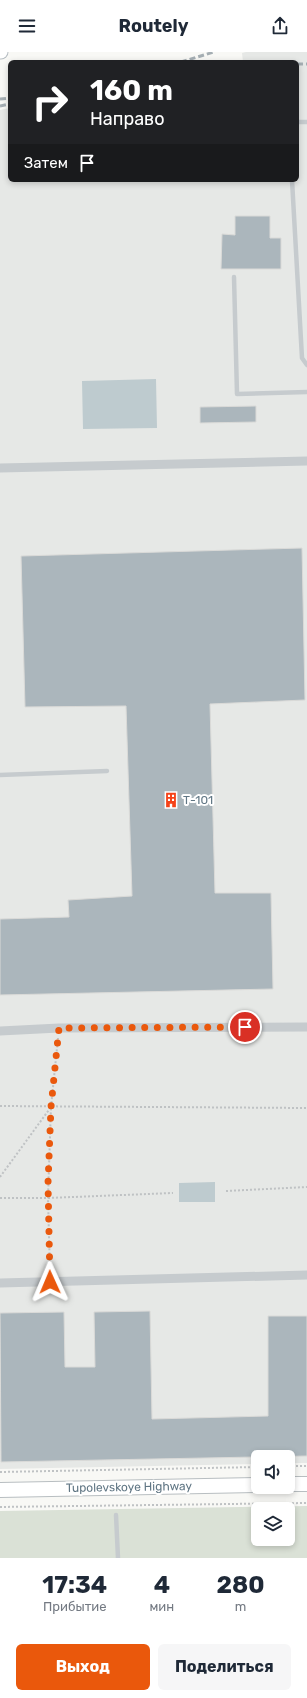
<!DOCTYPE html>
<html lang="ru">
<head>
<meta charset="utf-8">
<style>
  body { margin:0; font-family:Rubik,sans-serif; background:#f6f6f7; color:#1f2937; height:100vh; display:flex; flex-direction:column; font-size:15px; white-space:nowrap }
  * { box-sizing:border-box; margin:0 }
  p { font-size:13px; color:#747a83 }
  .icon { flex:none; width:22px; height:22px; fill:none; stroke:currentColor; stroke-width:2; stroke-linecap:round; stroke-linejoin:round }
  .map { position:relative; height:1506px; overflow:hidden }
  .drawer { display:flex; flex-direction:column; background:#fff; flex:1 }
  .drawer>* { flex:none }
  .guide { position:absolute; left:8px; top:8px; width:291px; height:122px; border-radius:6px; box-shadow:0 2px 6px #0003; background:#202124; color:#fff; overflow:hidden }
  .controls { position:absolute; left:251px; top:1398px; display:grid; gap:8px }
  .controls a { display:grid; place-items:center; width:44px; height:44px; border-radius:6px; background:#fff; box-shadow:0 2px 6px #0003; font-size:20px }
  .pin { position:absolute; display:grid; place-items:center; width:34px; height:34px; color:#fff; margin:-17px; border:2px solid #fff; border-radius:50%; box-shadow:0 1px 4px #0007 }
  .me { position:absolute; width:44px; margin:-22px; rotate:359deg; stroke-linejoin:round; filter:drop-shadow(0 0 3px #0008) }
  .turn { display:flex; align-items:center; gap:14px; height:84px; padding:0 16px; font-size:18px }
  .turn .icon { width:52px; height:52px; stroke-width:2.5 }
  .turn b { display:block; font-size:28px; line-height:34px }
  .then { display:flex; align-items:center; height:38px; padding:0 16px; background:#0003; gap:8px; font-size:15px }
  .eta { display:flex; justify-content:space-evenly; align-items:center; height:68px; text-align:center }
  .eta b { font-size:24px; font-weight:700; line-height:28px }
  .primary-button { display:flex; gap:8px; margin-top:auto; padding:8px 16px }
  .primary-button a { flex:1; height:46px; border-radius:6px; background:#ea580c; color:#fff; font-size:16px; font-weight:700; line-height:46px; text-align:center }
  .primary-button a+a { background:#f6f6f7; color:#1f2937 }
  header { display:flex; justify-content:space-between; align-items:center; height:52px; padding:0 16px; background:#fff; font-size:18px; font-weight:700 }
  .map>svg:first-child { display:block }
  .built { fill:#e6e8e6 }
  .green { fill:#dae1d6; fill-rule:evenodd }
  .water { fill:#becbcf }
  .building { fill:#abb6bc; stroke:#dadad8 }
  .lines { fill:none; stroke-linecap:round; stroke-linejoin:round }
  .secondary-casing { stroke:#b7bec3; stroke-width:15 }
  .primary-casing { stroke:#b8bec1; stroke-width:16 }
  .path { stroke:#bfc2c4; stroke-width:2; stroke-dasharray:2 2; stroke-linecap:butt }
  .service { stroke:#c6cbce; stroke-width:4.5 }
  .minor { stroke:#c6cbce; stroke-width:9 }
  .secondary { stroke:#fff; stroke-width:13 }
  .primary { stroke:#fff; stroke-width:14 }
  .rail { stroke:#a5aeb3; stroke-width:3; stroke-dasharray:6 3; stroke-linecap:butt }
  .route { stroke:#ea580c; stroke-width:7; stroke-dasharray:0 12.6 }
  .labels { text-anchor:middle; stroke-width:4; stroke-linejoin:round; paint-order:stroke }
  .poi-label { font-size:12px; fill:#607684; stroke:#fff; text-anchor:start }
  .street-label { font-size:12px; fill:#607684; stroke:#fff }
</style>
</head>
<body>
<header><svg class="icon" aria-label="menu" viewBox="0 0 24 24"><path d="M4 6h16M4 12h16M4 18h16"/></svg>Routely<svg class="icon" aria-label="share" viewBox="0 0 24 24"><path d="M12 15V3M7 8l5-5 5 5M5 13v7h14v-7"/></svg></header>
<div class="map">
<svg width="307" height="1506" viewBox="0 0 307 1506">
  <rect width="100%" height="100%" fill="#f8f8f5"/>
  <path class="built" d="M246,0H307V1411H288V1405H258V1412L0,1417V58L10,56V128H297V10H243L242,1Z"/>
  <path class="green" d="M307,1454V1506H0V1459ZM258,1457H288V1487H258Z"/>
  <path class="water" d="M156,327L157,376L83,377L82,329Z
    M215,1130V1150H179V1131Z"/>
  <path class="building" d="M235,164H270V186H281V217H221L222,182L235,183Z
    M256,354V370L200,371V355Z
    M302,496L305,648L210,652L215,841H271L273,937L0,943V867L69,865L68,848L132,844L126,654L25,655L21,504Z
    M150,1259L152,1367L268,1364V1264H307V1404L1,1410L0,1261L64,1260L65,1315H95L94,1260Z"/>
  <g class="lines">
    <defs>
      <path id="secondary" d="M0,0H1"/>
      <path id="primary" d="M288,1432H307
        M0,1438L258,1433"/>
    </defs>
    <use href="#secondary" class="secondary-casing"/>
    <use href="#primary" class="primary-casing"/>
    <path class="path" d="M0,1054L307,1056
      M51,1055L58,986
      M0,1125L51,1055L48,1146L50,1221
      M226,1139L307,1135
      M0,1146H48L173,1141
      M288,1414H307
      M0,1420L258,1415
      M0,1455L307,1451"/>
    <path class="service" d="M297,70H307
      M292,128L302,306L307,313
      M234,225L237,342L307,340
      M0,723L107,719
      M116,1463L118,1506"/>
    <path class="minor" d="M0,416L307,409
      M0,979L59,976L307,975
      M0,1231L307,1223"/>
    <use href="#secondary" class="secondary"/>
    <use href="#primary" class="primary"/>
    <path class="rail" d="M181,10L214,0
      M297,12H307
      M0,47L10,46
      M0,54L10,52"/>
  </g>
  <g class="lines">
    <path class="route" d="M50,1230L48,1131L51,1055L59,976L245,975"/>
  </g>
  <defs>
    <symbol id="building-bare" viewBox="-9 -9 18 18"><path d="M-4-6H4V6H1V3H-1V6H-4ZM-2.5-4.3h1.7v1.8h-1.7ZM.8-4.3h1.7v1.8H.8ZM-2.5-1h1.7V.8h-1.7ZM.8-1h1.7V.8H.8Z" fill="#f54218" stroke="#fff" stroke-width="2.5" paint-order="stroke"/></symbol>
  </defs>
  <g fill-rule="evenodd">
    <use href="#building-bare" x="160" y="737" width="22" height="22"/>
  </g>
  <g class="labels">
    <g class="poi-label">
      <text x="183" y="752">Т-101</text>
    </g>
    <g class="street-label">
      <text transform="translate(129 1435) rotate(-1)" y="4">Tupolevskoye Highway</text>
    </g>
  </g>
</svg>
<div class="controls">
<a><svg class="icon" aria-label="sound" viewBox="0 0 24 24"><path d="M4 9h4l5-4v14l-5-4H4zM17 9q2 3 0 6"/></svg></a>
<a><svg class="icon" aria-label="layers" viewBox="0 0 24 24"><path d="M12 4l9 5-9 5-9-5zM3 14l9 5 9-5"/></svg></a>
</div>
<div class="pin" style="left:245px;top:975px;background:#d93025"><svg class="icon" aria-label="arrive" viewBox="0 0 24 24"><path d="M6 21V4h12l-3 4 3 4H6"/></svg></div>
<svg class="me" style="left:50px;top:1230px" viewBox="-20 -20 40 40"><path d="M0-17L14 15 0 8-14 15z" fill="#ea580c" stroke="#fff" stroke-width="4"/></svg>
<div class="guide">
<div class="turn"><svg class="icon" aria-label="right" viewBox="0 0 24 24"><path d="M7 20v-9h11M14 6l5 5-5 5"/></svg><div><b>160 m</b>Направо</div></div>
<div class="then">Затем<svg class="icon" aria-label="arrive" viewBox="0 0 24 24"><path d="M6 21V4h12l-3 4 3 4H6"/></svg></div>
</div>
</div>
<section class="drawer">
<div class="eta">
<div><b>17:34</b><p>Прибытие</p></div>
<div><b>4</b><p>мин</p></div>
<div><b>280</b><p>m</p></div>
</div>
<div class="primary-button"><a>Выход</a><a>Поделиться</a></div>
</section>
</body>
</html>
